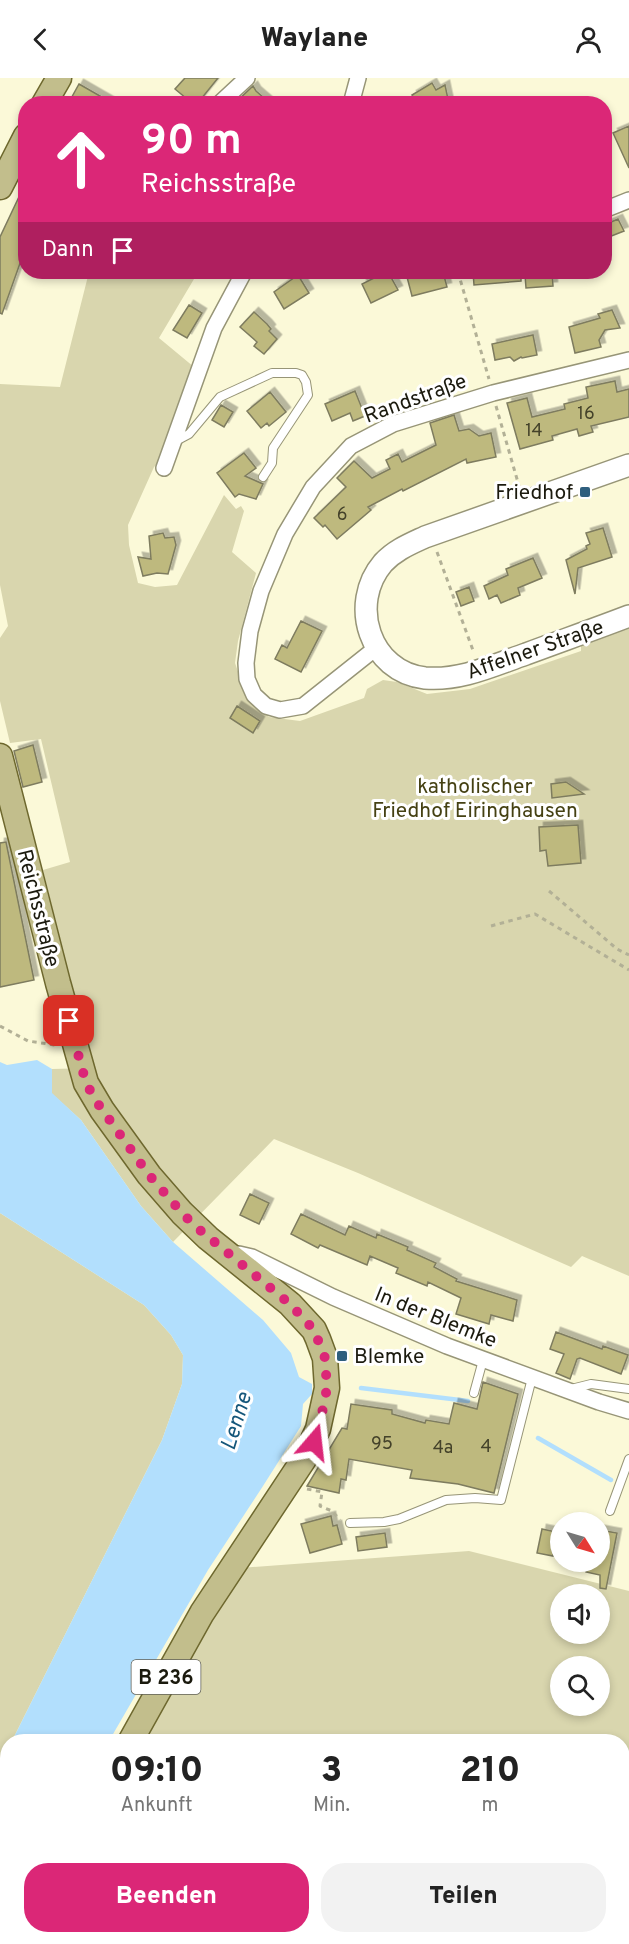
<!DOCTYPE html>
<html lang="de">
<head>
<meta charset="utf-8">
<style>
  body { margin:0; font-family:Overpass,sans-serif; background:#f2f2f2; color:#222; height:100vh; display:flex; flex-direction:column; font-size:22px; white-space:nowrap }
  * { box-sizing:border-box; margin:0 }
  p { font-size:20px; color:#767676 }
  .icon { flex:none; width:33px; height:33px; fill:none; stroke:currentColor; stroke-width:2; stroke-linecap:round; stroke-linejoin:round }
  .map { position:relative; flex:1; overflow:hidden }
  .panel { position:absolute; left:0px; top:1656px; width:630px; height:210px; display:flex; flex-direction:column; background:#fff; border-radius:24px 24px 0 0; box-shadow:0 3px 9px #0003 }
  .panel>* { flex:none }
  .hud { position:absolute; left:18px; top:18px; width:594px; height:183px; border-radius:24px; box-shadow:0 3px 9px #0003; background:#db2777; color:#fff; overflow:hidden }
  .needle { width:39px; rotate:127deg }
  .buttons { position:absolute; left:550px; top:1434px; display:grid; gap:12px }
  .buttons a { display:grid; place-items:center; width:60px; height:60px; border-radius:50%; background:#fff; box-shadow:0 3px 9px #0003; font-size:30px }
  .pin { position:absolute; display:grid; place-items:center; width:51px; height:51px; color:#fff; margin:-26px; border-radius:12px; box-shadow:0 3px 9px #0006 }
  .me { position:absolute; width:66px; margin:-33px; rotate:17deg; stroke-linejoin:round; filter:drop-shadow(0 0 4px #0008) }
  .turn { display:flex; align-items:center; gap:21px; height:126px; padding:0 24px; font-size:27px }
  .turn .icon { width:78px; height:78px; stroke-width:2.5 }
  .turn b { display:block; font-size:42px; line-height:51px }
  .then { display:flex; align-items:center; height:57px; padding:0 24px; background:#0003; gap:12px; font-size:22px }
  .eta { display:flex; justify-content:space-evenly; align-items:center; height:102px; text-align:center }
  .eta b { font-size:36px; font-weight:800; line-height:42px }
  .cta { display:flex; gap:12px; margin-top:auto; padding:12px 24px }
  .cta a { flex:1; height:69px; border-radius:24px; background:#db2777; color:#fff; font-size:24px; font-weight:800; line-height:69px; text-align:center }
  .cta a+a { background:#f2f2f2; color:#222 }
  header { display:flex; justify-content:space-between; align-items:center; height:78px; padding:0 24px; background:#fff; font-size:27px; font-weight:800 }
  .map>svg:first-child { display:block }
  .green { fill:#d9d6ae; fill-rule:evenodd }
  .water { fill:#b2dffd }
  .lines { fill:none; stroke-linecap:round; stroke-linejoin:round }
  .stream { stroke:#b2dffd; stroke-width:4.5 }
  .building { fill:#beb97e; stroke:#7e7c5f; stroke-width:1.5; filter:url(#shadow) }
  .service-casing { stroke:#979577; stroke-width:10 }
  .minor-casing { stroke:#979577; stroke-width:18 }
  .secondary-casing { stroke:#979577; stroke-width:24 }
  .primary-casing { stroke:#6e682e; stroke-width:27 }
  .path { stroke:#b2b096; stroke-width:3; stroke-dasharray:4.5 4.5; stroke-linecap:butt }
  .service { stroke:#fff; stroke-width:8 }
  .minor { stroke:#fff; stroke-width:15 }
  .secondary { stroke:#fff; stroke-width:21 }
  .primary { stroke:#c2be8c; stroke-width:24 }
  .route { stroke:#db2777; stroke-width:10; stroke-dasharray:0 18 }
  .poi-dot { fill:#2f5f7e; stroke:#fff; stroke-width:2 }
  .labels { text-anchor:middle; stroke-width:6; stroke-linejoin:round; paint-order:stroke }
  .number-label { font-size:18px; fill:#44422a }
  .shield { fill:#fff; stroke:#5f5f56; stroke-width:1.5 }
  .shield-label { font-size:20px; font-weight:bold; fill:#1b1a0e }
  .street-label { font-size:21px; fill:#1b1a0e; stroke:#fff }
  .poi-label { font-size:21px; fill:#1b1a0e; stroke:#fff; text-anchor:end }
  .park-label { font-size:21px; fill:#454113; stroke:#fff }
  .water-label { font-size:22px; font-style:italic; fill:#15577b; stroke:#fff }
</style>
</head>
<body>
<header><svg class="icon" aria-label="back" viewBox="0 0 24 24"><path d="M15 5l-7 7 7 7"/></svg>Waylane<svg class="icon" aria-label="person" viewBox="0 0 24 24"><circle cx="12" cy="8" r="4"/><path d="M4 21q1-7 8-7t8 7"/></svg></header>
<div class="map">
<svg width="629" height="1866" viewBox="0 0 629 1866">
  <defs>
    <filter id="shadow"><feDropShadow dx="4.5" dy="-4.5" stdDeviation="0" flood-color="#0004"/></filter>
  </defs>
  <rect width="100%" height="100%" fill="#fbf9d8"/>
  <path class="green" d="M89,194H185L194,201L159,260L194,289L158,385L154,389L128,447L129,467L138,505L155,509L177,507L224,417L236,431L241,428L244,433L232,474L256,495L238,563L235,585L244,611L258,630L269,639L300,643L364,620L367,611L383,602L397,604L427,616L470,611L581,573V564L629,546V1198L582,1178L571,1189L358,1095L274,1061L173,1164L141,1128L81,1042L51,1015L52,991L92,990L43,792L70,784L41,661L10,665L0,623V560L8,548L0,507V306L60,309Z
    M0,1135L144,1227L171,1257L183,1277L182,1306L162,1362L12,1663L8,1664L7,1671L0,1683Z
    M469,1473L629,1513V1866H5L10,1858H622V1664L139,1663L240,1490ZM561,1516H600V1556H561ZM561,1588H600V1628H561Z"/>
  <path class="water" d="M37,982L52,991V1015L81,1042L141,1128L173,1164L263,1242L291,1275L299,1299L312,1306V1316L303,1326L301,1348L263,1408L208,1492L109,1663H12L162,1362L182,1306L183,1277L171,1257L144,1227L0,1135V984L7,987Z
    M7,1671L8,1812L0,1823V1683Z"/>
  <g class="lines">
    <path class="stream" d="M361,1310L468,1323
      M538,1360L611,1402"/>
  </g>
  <path class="building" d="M185,0H218L197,26H193L175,11Z
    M432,5L436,12L445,7L449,26H415L417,24L412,17Z
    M79,6L114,26H68Z
    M253,8L256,13L271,26H234Z
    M629,48V90L613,55Z
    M26,104V151L20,164L25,166L22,173L24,174L2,236L0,235V159Z
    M618,141L624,153L604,161V147Z
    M375,194H388L398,212L371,225L362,206L376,199Z
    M426,194H443L447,209L412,218L407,199Z
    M473,194H521V203L474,207Z
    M527,194H552L553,208L526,210L525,197L527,196Z
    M298,197L309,215L284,231L274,214Z
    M189,227L202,235L187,260L173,252Z
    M612,232L620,250L605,252L599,262L601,269L575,275L569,249L600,240L598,236Z
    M254,234L267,246L271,251L269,253L277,261L264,276L254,268L257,264L240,249Z
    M533,257L537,277L522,280L521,279L514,283L510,279L495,282L492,266Z
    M615,303L617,314L629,311V339L591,348L593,354L579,358L577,351L552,358L553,362L520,371L507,325L527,320L532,339L565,331L564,326L588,320L586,309Z
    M355,313L365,338L353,343L350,335L332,343L325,326Z
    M270,314L286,334L269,348L267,345L261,350L247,333Z
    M221,327L233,334L224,349L212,342Z
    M454,337L459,353L469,351L479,358L491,355L496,379L467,385L466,381L403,413L402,411L368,429L371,432L337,461L325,447L323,449L314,440L346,409L337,400L354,383L372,400L390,391L386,382L398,376L402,384L436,367L430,345Z
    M244,375L256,390L245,398L263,406L256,421L239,416L235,419L217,395Z
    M603,450L612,479L578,490L575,516L566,482L587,471L586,468L590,466L586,455Z
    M163,455L165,460L174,459L176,467L168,496L157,495L143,498L138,479L151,481L149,458Z
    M533,480L542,500L518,510L520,517L501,525L497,517L489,521L484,508L508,497L506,491Z
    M469,509L474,523L461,528L456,514Z
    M301,543L322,553L301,594L275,581L282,567L287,570Z
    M237,628L260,643L253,655L230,640Z
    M33,667L42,704L23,709L14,673Z
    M566,704L584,716L552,720L551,706Z
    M578,747L581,785L548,788L546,772L540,773L539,749Z
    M6,764L34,902L0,909V765Z
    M250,1116L269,1125L259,1146L240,1137Z
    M301,1136L345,1157L349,1148L376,1160L377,1156L408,1169L407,1172L436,1185L434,1189L457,1201L456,1203L517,1222L513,1243L491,1237L489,1246L456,1236L461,1220L428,1204L427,1208L396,1195L398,1190L370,1178L367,1187L320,1167L318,1170L291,1156Z
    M556,1254L602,1271L603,1268L628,1277L621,1296L580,1280L577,1281L570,1301L556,1295L564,1276L550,1271Z
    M483,1304L518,1316L494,1415L458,1406L410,1400L412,1392L349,1381L346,1402L341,1401L339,1415L307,1408L342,1350L347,1351L351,1326L392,1332V1336L425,1345L426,1342L449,1346L454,1325L477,1331Z
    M331,1438L333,1448L337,1447L342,1466L310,1475L301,1446Z
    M542,1451L561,1455V1471L554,1469L553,1478L537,1475Z
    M600,1452L617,1455L606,1511L600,1510V1497L586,1494L588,1484H600Z
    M385,1455L387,1469L358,1473L356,1459Z"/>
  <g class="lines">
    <defs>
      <path id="service" d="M174,364L189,356L220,319L272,295H296L302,297L306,304L308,317L273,370L272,385L263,399
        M571,1311L591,1306L629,1311
        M474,1315L483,1282
        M610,1433L629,1381
        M350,1445L384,1444L399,1441L446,1422L475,1420L501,1422L532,1300"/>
      <path id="minor" d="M219,26L247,0
        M351,26L358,0
        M604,132L629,122
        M164,390L214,250L244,194
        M376,570L303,628L280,632L266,628L254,617L247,601L246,585L250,553L261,513L285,456L313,409L351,368L393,346L493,315L629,282
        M232,1178L239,1176L252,1179L333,1219L447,1268L599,1324L629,1333"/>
      <path id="secondary" d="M629,387L425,459C410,466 395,472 383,485C348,526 370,594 425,600C461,603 494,587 526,576C561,563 595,551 629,538"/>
      <path id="primary" d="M44,26L59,0
        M0,109L26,58
        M0,678L58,905L86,1005L102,1032L149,1097L182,1135L208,1160L290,1226L314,1252L318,1261L325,1280L327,1310L318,1351L304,1381L202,1535L130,1664
        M1,1866L8,1856"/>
    </defs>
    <use href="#service" class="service-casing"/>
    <use href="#minor" class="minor-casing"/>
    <use href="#secondary" class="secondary-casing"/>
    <use href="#primary" class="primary-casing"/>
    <path class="path" d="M458,194L489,301
      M496,328L519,408
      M437,474L474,575
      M549,813L617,871L629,877
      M491,848L535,836L629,892
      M0,948L28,963L55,967
      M307,1411L322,1414L320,1428L332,1433L340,1442
      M622,1759H629
      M622,1824L629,1825
      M342,1866L352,1858"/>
    <use href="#service" class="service"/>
    <use href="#minor" class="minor"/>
    <use href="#secondary" class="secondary"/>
    <use href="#primary" class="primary"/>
  </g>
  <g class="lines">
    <path class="route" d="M69,943L86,1005L96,1023L149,1097L182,1135L195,1148L290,1226L314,1252L325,1280L327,1310L321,1340L314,1364"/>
  </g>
  <g class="poi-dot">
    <rect x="579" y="408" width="12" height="12" rx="3"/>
    <rect x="336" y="1272" width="12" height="12" rx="3"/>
  </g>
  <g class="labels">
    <g class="number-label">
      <text x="586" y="341">16</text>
      <text x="534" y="358">14</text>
      <text x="342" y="442">6</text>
      <text x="382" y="1371">95</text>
      <text x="486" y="1374">4</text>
      <text x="443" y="1375">4a</text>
    </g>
    <rect class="shield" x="131.5" y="1582" width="69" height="34" rx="4.5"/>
    <g class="shield-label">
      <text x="166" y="1606">B 236</text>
    </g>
    <g class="street-label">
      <text transform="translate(415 320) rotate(-20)" y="7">Randstraße</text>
      <text transform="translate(535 571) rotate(-19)" y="7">Affelner Straße</text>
      <text transform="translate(39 830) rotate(76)" y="7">Reichsstraße</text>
      <text transform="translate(436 1239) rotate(22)" y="7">In der Blemke</text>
    </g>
    <g class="poi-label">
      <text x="573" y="421">Friedhof</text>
      <text x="354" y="1285" text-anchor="start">Blemke</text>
    </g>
    <g class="park-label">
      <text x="475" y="715">katholischer<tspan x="475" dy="24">Friedhof Eiringhausen</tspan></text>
    </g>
    <g class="water-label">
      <text transform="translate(235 1343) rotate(-73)" y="8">Lenne</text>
    </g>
  </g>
</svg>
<div class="buttons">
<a><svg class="needle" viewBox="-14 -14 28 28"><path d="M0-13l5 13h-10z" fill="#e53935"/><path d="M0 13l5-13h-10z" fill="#767676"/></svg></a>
<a><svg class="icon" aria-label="sound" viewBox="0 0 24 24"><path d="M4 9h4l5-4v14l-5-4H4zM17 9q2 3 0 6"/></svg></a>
<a><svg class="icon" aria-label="search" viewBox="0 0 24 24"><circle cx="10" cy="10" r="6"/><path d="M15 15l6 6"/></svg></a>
</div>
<div class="pin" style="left:69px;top:943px;background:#d93025"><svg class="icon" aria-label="arrive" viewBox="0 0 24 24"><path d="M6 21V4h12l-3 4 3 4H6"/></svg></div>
<svg class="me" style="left:314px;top:1364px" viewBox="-20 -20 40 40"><path d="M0-17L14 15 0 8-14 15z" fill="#db2777" stroke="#fff" stroke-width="4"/></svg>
<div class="hud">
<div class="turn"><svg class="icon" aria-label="ahead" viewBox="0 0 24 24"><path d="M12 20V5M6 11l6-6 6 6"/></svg><div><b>90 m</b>Reichsstraße</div></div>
<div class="then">Dann<svg class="icon" aria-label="arrive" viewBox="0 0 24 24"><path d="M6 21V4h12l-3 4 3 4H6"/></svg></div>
</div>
<section class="panel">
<div class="eta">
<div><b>09:10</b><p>Ankunft</p></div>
<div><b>3</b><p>Min.</p></div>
<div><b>210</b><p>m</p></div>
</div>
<div class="cta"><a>Beenden</a><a>Teilen</a></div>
</section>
</div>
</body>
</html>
